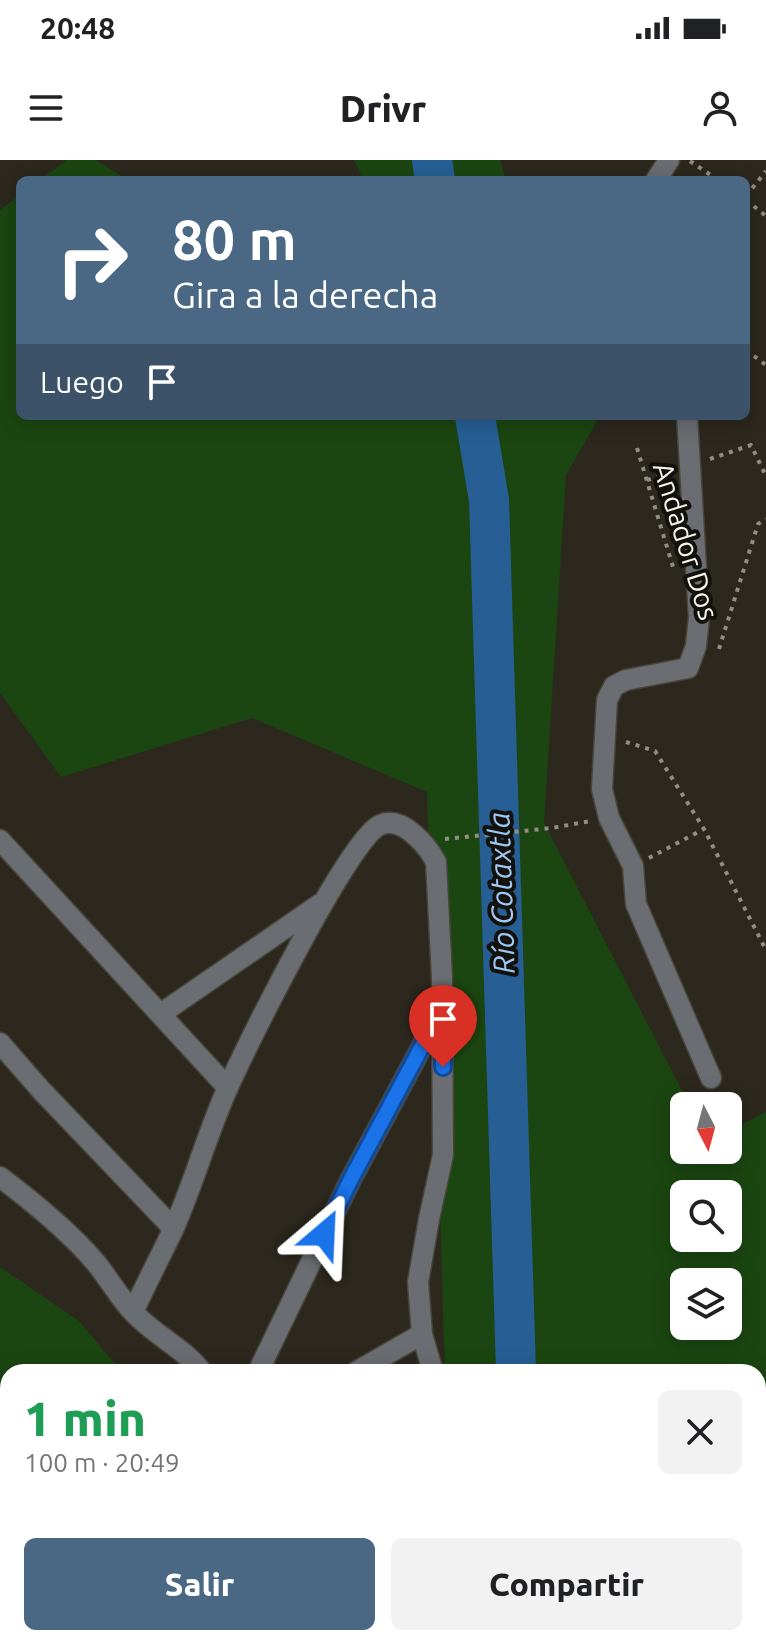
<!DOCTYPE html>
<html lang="es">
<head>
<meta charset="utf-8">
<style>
  body { margin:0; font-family:Ubuntu,sans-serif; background:#f2f2f2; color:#202124; height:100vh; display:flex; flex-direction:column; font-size:30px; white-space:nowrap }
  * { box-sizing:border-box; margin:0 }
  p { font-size:26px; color:#757577 }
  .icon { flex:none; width:44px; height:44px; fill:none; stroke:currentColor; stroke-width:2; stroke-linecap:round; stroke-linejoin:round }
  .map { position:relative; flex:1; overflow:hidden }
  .details { position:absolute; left:0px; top:1204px; width:766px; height:282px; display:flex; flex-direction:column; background:#fff; border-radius:24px 24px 0 0; box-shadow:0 4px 20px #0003 }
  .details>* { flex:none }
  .top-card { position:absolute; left:16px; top:16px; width:734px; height:244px; border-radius:12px; box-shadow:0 4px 20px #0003; background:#4a6784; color:#fff; overflow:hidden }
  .needle { width:52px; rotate:174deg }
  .buttons { position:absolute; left:670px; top:932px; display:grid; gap:16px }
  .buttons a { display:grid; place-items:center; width:72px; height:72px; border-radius:12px; background:#fff; box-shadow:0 4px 20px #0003; font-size:40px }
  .pin { position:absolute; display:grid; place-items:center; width:68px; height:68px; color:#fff; margin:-82px -34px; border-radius:50% 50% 50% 0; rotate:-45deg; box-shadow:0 0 8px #0007 }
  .pin .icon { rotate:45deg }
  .me { position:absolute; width:88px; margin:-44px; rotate:26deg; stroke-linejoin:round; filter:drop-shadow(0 0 6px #0008) }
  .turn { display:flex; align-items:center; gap:28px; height:168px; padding:0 24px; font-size:36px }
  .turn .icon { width:104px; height:104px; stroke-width:2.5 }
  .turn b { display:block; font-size:56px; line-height:68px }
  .then { display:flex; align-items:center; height:76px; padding:0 24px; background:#0003; gap:16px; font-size:30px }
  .round { display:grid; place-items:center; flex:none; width:84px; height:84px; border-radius:12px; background:#f2f2f2 }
  .overview { display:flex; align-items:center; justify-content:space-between; height:136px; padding:0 24px }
  h1 { font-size:48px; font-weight:800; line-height:60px; color:#1e9e55 }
  .action { display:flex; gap:16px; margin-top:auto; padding:16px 24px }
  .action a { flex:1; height:92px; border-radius:12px; background:#4a6784; color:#fff; font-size:32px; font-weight:800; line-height:92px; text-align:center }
  .action a+a { background:#f2f2f2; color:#202124 }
  .status { display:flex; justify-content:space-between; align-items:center; height:56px; padding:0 40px; background:#fff; direction:ltr }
  .status svg { height:22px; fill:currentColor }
  header { display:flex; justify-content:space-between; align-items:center; height:104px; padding:0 24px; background:#fff; font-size:36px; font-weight:800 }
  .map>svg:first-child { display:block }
  .green { fill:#1b4611; fill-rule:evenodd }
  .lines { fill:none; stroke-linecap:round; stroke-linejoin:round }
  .river { stroke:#275f95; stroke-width:40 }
  .minor-casing { stroke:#48453b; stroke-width:23 }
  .path { stroke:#918e85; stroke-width:4; stroke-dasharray:4 6; stroke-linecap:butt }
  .minor { stroke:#6a6e73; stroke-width:20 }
  .route-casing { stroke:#114b97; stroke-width:20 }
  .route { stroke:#1a73e8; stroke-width:14 }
  .labels { text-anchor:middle; stroke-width:8; stroke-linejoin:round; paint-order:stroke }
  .street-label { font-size:28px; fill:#f7f5ee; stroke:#13110c }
  .water-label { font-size:30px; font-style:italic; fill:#9dc8f7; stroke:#13110c }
</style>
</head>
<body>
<div class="status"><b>20:48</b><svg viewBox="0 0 49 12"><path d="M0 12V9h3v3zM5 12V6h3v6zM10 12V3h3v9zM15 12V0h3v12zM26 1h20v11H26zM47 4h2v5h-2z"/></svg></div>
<header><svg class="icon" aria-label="menu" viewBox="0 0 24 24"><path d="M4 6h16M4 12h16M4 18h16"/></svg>Drivr<svg class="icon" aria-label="person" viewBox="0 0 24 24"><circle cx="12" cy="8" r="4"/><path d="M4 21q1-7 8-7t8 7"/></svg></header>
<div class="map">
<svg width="766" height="1485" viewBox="0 0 766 1485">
  <rect width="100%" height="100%" fill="#2c281e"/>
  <path class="green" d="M67,0H96L128,20H40Z
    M354,0H500L506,20H363Z
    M20,35V256H600L566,315L544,663L690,946H684V990H728V972L766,952V1485H493L491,1478H758V1212H445L427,632L252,558L61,617L0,533V50ZM684,1034H728V1078H684ZM684,1122H728V1166H684Z
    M0,1107L79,1161L122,1212H8V1365L0,1359Z
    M134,1478H291L294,1485H138Z"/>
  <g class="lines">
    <path class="river" d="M432,0L435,20
      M475,256L489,340L516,1212
      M587,1478L589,1485"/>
    <defs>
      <path id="minor" d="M656,20L669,0
        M687,256L699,457L696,486L688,508L626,520L614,526L607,540L602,629L609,658L633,706L636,744L711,918
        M0,680L228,928
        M162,853L320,744
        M0,883L41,930L173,1068
        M0,1017C33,1042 69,1071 96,1103C109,1119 119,1137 133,1152C154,1175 184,1188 202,1212
        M133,1152C146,1124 160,1097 173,1070C194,1023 207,974 228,927C247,886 349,678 380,665C402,655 427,685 436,702L442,817L443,995L429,1059L418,1122L422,1174L433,1212
        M258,1212L351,1019L441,851
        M356,1212L422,1174
        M0,1346L8,1349
        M758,1348L766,1373
        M156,1478L162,1485
        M349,1478L353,1485
        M496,1478L498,1485
        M412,1485L424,1478"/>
    </defs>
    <use href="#minor" class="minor-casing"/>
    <path class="path" d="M690,1L718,20
      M746,36L766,11
      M746,40L766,56
      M746,190L766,205
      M637,288L673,407
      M710,299L751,285L766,316
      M647,320L672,312
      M719,489L758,364L766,359
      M626,582L655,591L704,669L766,790
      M445,679L552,668L591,661
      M649,698L704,669
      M0,1458L8,1475
      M9,1478L13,1485"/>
    <use href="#minor" class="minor"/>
  </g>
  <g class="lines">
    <defs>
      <path id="route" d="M324,1074L351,1019L443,847V907"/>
    </defs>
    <use href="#route" class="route-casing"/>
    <use href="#route" class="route"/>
  </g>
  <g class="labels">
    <g class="street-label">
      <text transform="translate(686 381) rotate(73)" y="10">Andador Dos</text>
    </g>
    <g class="water-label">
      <text transform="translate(502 733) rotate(-92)" y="10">Río Cotaxtla</text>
    </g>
  </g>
</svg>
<div class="buttons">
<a><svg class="needle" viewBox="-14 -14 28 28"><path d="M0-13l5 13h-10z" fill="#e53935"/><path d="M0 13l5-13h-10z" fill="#757577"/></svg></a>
<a><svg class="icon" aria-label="search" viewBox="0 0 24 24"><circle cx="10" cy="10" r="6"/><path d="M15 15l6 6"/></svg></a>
<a><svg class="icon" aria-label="layers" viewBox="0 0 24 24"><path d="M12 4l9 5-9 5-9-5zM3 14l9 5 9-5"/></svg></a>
</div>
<div class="pin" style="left:443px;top:907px;background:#d93025"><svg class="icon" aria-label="arrive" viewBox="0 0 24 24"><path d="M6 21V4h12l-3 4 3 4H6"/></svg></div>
<svg class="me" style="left:324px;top:1074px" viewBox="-20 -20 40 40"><path d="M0-17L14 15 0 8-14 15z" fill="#1a73e8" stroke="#fff" stroke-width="4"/></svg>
<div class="top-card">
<div class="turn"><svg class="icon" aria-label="right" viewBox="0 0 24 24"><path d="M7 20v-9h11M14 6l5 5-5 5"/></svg><div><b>80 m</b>Gira a la derecha</div></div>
<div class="then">Luego<svg class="icon" aria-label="arrive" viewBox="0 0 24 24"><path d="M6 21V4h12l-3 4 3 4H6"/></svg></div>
</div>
<section class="details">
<div class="overview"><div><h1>1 min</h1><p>100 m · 20:49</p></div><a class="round"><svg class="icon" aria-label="close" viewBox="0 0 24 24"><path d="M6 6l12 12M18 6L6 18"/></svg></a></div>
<div class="action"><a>Salir</a><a>Compartir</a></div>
</section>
</div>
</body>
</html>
